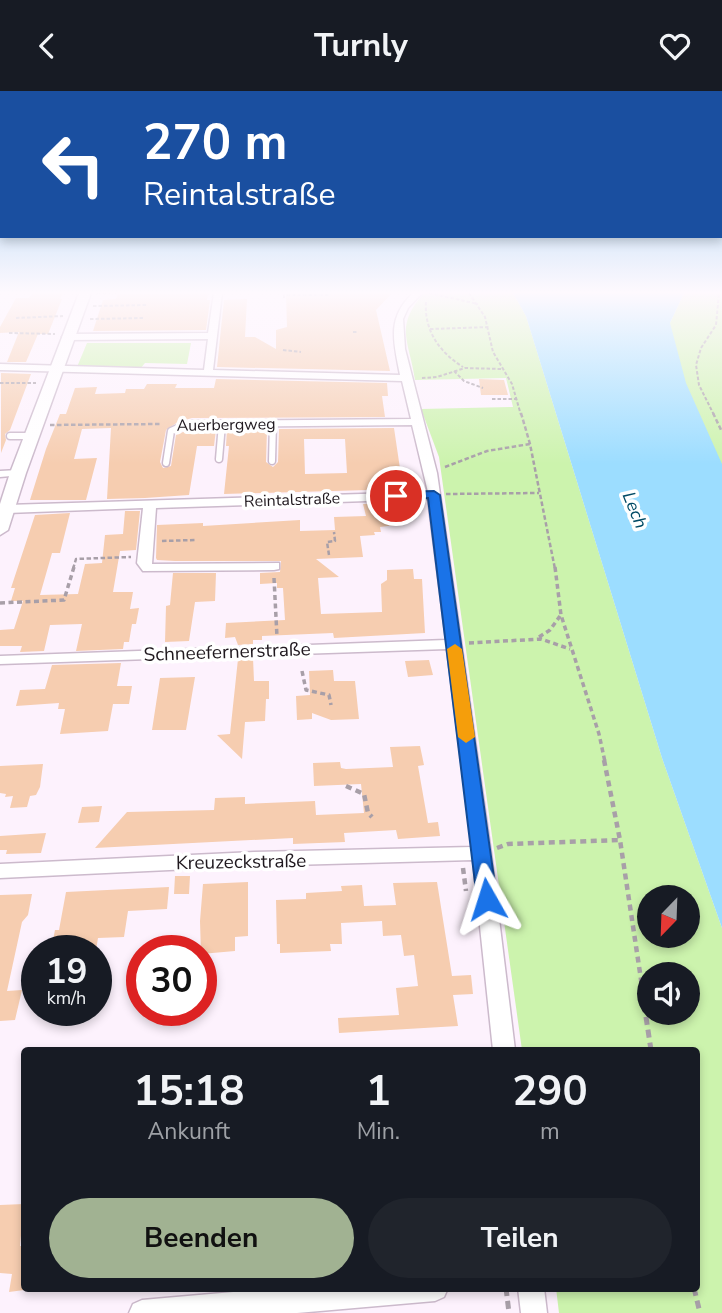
<!DOCTYPE html>
<html lang="de">
<head>
<meta charset="utf-8">
<style>
  body { margin:0; font-family:"Nunito Sans",sans-serif; background:#20242c; color:#f1f3f6; height:100vh; display:flex; flex-direction:column; font-size:26px; white-space:nowrap }
  * { box-sizing:border-box; margin:0 }
  p { font-size:23px; color:#9ea1a6 }
  .icon { flex:none; width:38px; height:38px; fill:none; stroke:currentColor; stroke-width:2; stroke-linecap:round; stroke-linejoin:round }
  .map { position:relative; flex:1; overflow:hidden }
  .details { position:absolute; left:21px; top:956px; width:679px; height:245px; display:flex; flex-direction:column; background:#171b24; border-radius:7px; box-shadow:0 4px 10px #0003 }
  .details>* { flex:none }
  .guide { position:absolute; left:0px; top:0px; width:723px; height:147px; box-shadow:0 4px 10px #0003; background:#1a4fa0; color:#fff; overflow:hidden }
  .needle { width:46px; rotate:203deg }
  .controls { position:absolute; left:637px; top:794px; display:grid; gap:14px }
  .controls a { display:grid; place-items:center; width:63px; height:63px; border-radius:50%; background:#171b24; box-shadow:0 4px 10px #0003; font-size:35px }
  .speed { position:absolute; left:21px; top:844px; display:flex; gap:14px; font-size:35px; font-weight:700; text-align:center }
  .speed>* { display:grid; place-content:center; width:91px; height:91px; border-radius:50%; background:#171b24; box-shadow:0 4px 10px #0003; line-height:1 }
  .speed small { font-size:18px; font-weight:400 }
  .speed .limit { border:10px solid #d22; background:#fff; color:#111 }
  .pin { position:absolute; display:grid; place-items:center; width:60px; height:60px; color:#fff; margin:-30px; border:4px solid #fff; border-radius:50%; box-shadow:0 2px 7px #0007 }
  .me { position:absolute; width:77px; margin:-38px; rotate:354deg; stroke-linejoin:round; filter:drop-shadow(0 0 5px #0008) }
  .turn { display:flex; align-items:center; gap:24px; height:147px; padding:0 28px; font-size:32px }
  .turn .icon { width:91px; height:91px; stroke-width:2.5 }
  .turn b { display:block; font-size:49px; line-height:60px }
  .eta { display:flex; justify-content:space-evenly; align-items:center; height:119px; text-align:center }
  .eta b { font-size:42px; font-weight:700; line-height:49px }
  .primary-button { display:flex; gap:14px; margin-top:auto; padding:14px 28px }
  .primary-button a { flex:1; height:80px; border-radius:42px; background:#a1b292; color:#111; font-size:28px; font-weight:700; line-height:80px; text-align:center }
  .primary-button a+a { background:#20242c; color:#f1f3f6 }
  header { display:flex; justify-content:space-between; align-items:center; height:91px; padding:0 28px; background:#171b24; font-size:32px; font-weight:700 }
  .map>svg:first-child { display:block }
  .green { fill:#ccf3ad; fill-rule:evenodd }
  .water { fill:#9cddff }
  .building { fill:#f6cdb0; fill-rule:evenodd }
  .lines { fill:none; stroke-linecap:round; stroke-linejoin:round }
  .lane-casing { stroke:#ccbacc; stroke-width:9 }
  .street-casing { stroke:#ccbacc; stroke-width:3 }
  .secondary-casing { stroke:#ccbacc; stroke-width:3 }
  .path-far4 { stroke:#a89fa8; stroke-width:2; stroke-dasharray:3.5 2; stroke-linecap:butt }
  .path-far3 { stroke:#a89fa8; stroke-width:2.5; stroke-dasharray:4.5 2.5; stroke-linecap:butt }
  .path-far2 { stroke:#a89fa8; stroke-width:3.5; stroke-dasharray:5 3.5; stroke-linecap:butt }
  .path-far1 { stroke:#a89fa8; stroke-width:4.5; stroke-dasharray:6 4.5; stroke-linecap:butt }
  .path { stroke:#a89fa8; stroke-width:5; stroke-dasharray:8 5; stroke-linecap:butt }
  .lane { stroke:#fff; stroke-width:6 }
  .street { fill:#fff; fill-rule:evenodd }
  .secondary { fill:#fff; fill-rule:evenodd }
  .route { fill:#1a73e8; stroke:#114b97; stroke-width:2 }
  .slow { fill:#f59e0b }
  .labels { text-anchor:middle; stroke-width:7; stroke-linejoin:round; paint-order:stroke }
  .far-street-label { font-size:16px; fill:#1f181e; stroke:#fff }
  .far-water-label { font-size:18px; font-style:italic; fill:#004a65; stroke:#fff }
  .street-label { font-size:19px; fill:#1f181e; stroke:#fff }
</style>
</head>
<body>
<header><svg class="icon" aria-label="back" viewBox="0 0 24 24"><path d="M15 5l-7 7 7 7"/></svg>Turnly<svg class="icon" aria-label="heart" viewBox="0 0 24 24"><path d="M12 20l-8-8c-3-5 5-10 8-4 3-6 11-1 8 4z"/></svg></header>
<div class="map">
<svg width="722" height="1222" viewBox="0 0 722 1222">
  <rect width="100%" height="100%" fill="#fdf2fd"/>
  <path class="green" d="M424,202H513L526,225L662,667L722,837V1222H559L556,1197H696V959H522L439,366L421,318L513,316L506,287L415,289C409,249 394,236 424,202ZM649,807H688V845H649ZM649,884H688V922H649Z
    M684,202H722V393L667,279L670,232Z
    M87,252H191L187,273L145,272L140,278L77,276Z"/>
  <path class="water" d="M513,202H684L670,232L686,292L722,373V837L662,667L526,225Z"/>
  <path class="building" d="M32,202H63L60,208H62L48,243H38L26,271H7L19,241L0,242V236L16,207H29Z
    M208,202L207,209H210L206,239L93,240L103,209L116,208L118,203Z
    M286,202H392L376,219L390,280L217,276L224,209L247,208L245,246H255L276,258V239L287,236Z
    M1,282L31,283L10,339L5,343L6,349L1,362Z
    M216,288L387,292L388,305H382L385,326L192,327L178,331L166,339L160,371L163,377L171,375L176,344L183,341L216,338L214,355H197L189,404L145,407L107,408L111,337L82,338L74,368L97,367L86,409H30L46,358L60,323H66L75,297L97,296L95,303L125,302L126,298H144L147,293H177L175,297H214Z
    M479,288L504,289L508,304H481Z
    M394,337L403,398L224,403L229,355H226L227,338H267L266,371L273,376L278,371L279,338ZM304,348H345L347,382L305,383Z
    M398,412L403,433L380,436L381,441H374L375,444L360,445L363,466L316,468L339,486L318,487L321,523L382,521L381,493L387,489V479L413,478L414,488H422L425,542L334,547L333,542L262,545V549H253V553L238,554L235,546L225,547L226,532L285,529L283,497H277V492L260,493V482L280,481L281,470H175L157,469L156,467L157,434L203,432V435L300,429V440L335,439L334,426L366,425L363,413Z
    M125,420H140L136,459L120,460L113,501H133L130,518L139,517L136,533H132L129,551H124L123,558L76,560L82,533L50,534L44,560L20,561L22,555H0V539L14,538L23,510H11L15,497H11L35,424L70,422L60,462H52L40,504L78,503L85,473L102,472L105,444L123,443Z
    M173,482H216L215,510L195,511L189,550L165,551L166,515L170,514Z
    M253,567L254,590H269V608H266L265,630L245,631L242,668L217,644L230,643L238,568Z
    M429,569L433,584L408,586L405,570Z
    M121,572L117,595H132L129,613H113L108,640L60,643L65,618H58L59,612L16,615L20,599L45,598L52,574Z
    M333,579L334,590H355L359,628L331,629L312,622V628L297,629L296,605L310,604L309,580Z
    M195,586L186,639H152L160,587Z
    M420,655L424,674L418,675L428,732L438,731L440,745L398,748L396,739L344,742L345,751L293,753V747L95,757L127,721L214,719L215,707L245,706V713L315,710L316,724L364,722L361,693L314,695L313,672L340,671L341,677L346,678L393,676L390,656Z
    M43,673L40,696L36,704L30,705L27,716L10,717L13,705L5,706L6,703L0,702V675Z
    M102,715L99,731L78,732L82,716Z
    M46,742L41,762L6,763L7,759H0V745Z
    M175,785H190L189,803H174Z
    M248,791V845L235,846V860L201,863L200,830L203,793Z
    M437,791L452,885L471,884L473,903L453,904L458,935L339,942L338,927L399,924L396,897L418,895L414,864L404,865L401,844L383,845L382,830L341,832L342,853H330L331,860L280,862V853H277L276,809L306,808V802L342,800L341,795L362,794L364,815L396,814L393,792Z
    M169,796L167,818L128,820L124,846L98,847L96,859H51L55,839H59L66,801Z
    M32,803L28,824L22,831L7,900L22,899L15,929L0,930V804Z
    M24,1113L20,1155H24V1199L9,1201L12,1183L0,1182V1114Z"/>
  <g class="lines">
    <defs>
      <path id="lane" d="M10,345H32
        M219,368L222,333
        M272,370L273,332
        M166,372L171,340L180,336"/>
      <path id="street" d="M214,202H222L213,279L400,284C394,252 386,228 412,203L422,202L408,217L403,228L405,258L437,382L491,762L515,959H493L473,769L254,775L0,787V773L254,761L472,756L447,558L0,573V565L446,549L428,408L156,417L152,473L279,472V478L274,479L143,480L137,472L143,417L7,422L1,418L7,414L428,401L412,334L192,336L180,339L175,336L192,330L411,328L402,290L0,279V273L204,279L208,248L67,249L62,246L67,243L208,242Z
        M18,379L24,382L22,384L0,386V380Z
        M279,1197H448L444,1206L435,1210L297,1222H129L133,1213L142,1209Z
        M518,1197H544L547,1222H521Z"/>
      <path id="secondary" d="M79,202H91L26,382L8,439L0,444V413L10,382Z"/>
    </defs>
    <use href="#lane" class="lane-casing"/>
    <use href="#street" class="street-casing"/>
    <use href="#secondary" class="secondary-casing"/>
    <path class="path-far4" d="M97,202H116
      M429,202L478,213
      M469,202L485,226L493,261L512,293L521,324
      M284,207V204H330
      M426,211C424,239 439,261 463,276
      M93,215L147,214
      M16,227L63,225
      M90,228L144,227
      M430,238L489,236
      M353,241H358
      M9,242L55,243
      M283,259L301,261
      M454,280L464,290L483,297
      M422,287L437,286L465,277L502,278
      M0,292H36
      M492,308H516
      M714,324L699,294L696,274L701,257L716,234L719,202"/>
    <path class="path-far3" d="M521,322L530,353L555,478
      M713,322L722,341
      M50,334L161,333
      M445,376L487,360L530,353
      M446,403L539,402
      M162,450L195,449
      M329,464L327,451L335,450L334,441
      M73,478L76,468L131,466"/>
    <path class="path-far2" d="M555,476L561,524L599,643L605,671
      M274,487L277,546
      M0,512L64,509L74,476
      M539,546L550,539L560,525
      M469,552L541,548L570,558
      M302,580L306,599L329,604L331,614"/>
    <path class="path-far1" d="M604,669L620,749L645,915
      M346,695L364,703L368,722L372,726
      M497,757L508,753L620,749
      M463,777L466,800"/>
    <path class="path" d="M644,913L651,959
      M506,1197L509,1222
      M694,1197L700,1222"/>
    <use href="#lane" class="lane"/>
    <use href="#street" class="street"/>
    <use href="#secondary" class="secondary"/>
  </g>
  <linearGradient id="sky" x2="0" y2="1"><stop stop-color="#89c4f1"/><stop offset="0.54" stop-color="#fef9fe"/><stop offset="1" stop-color="#fef9fe" stop-opacity="0"/></linearGradient>
  <rect width="722" height="373" fill="url(#sky)"/>
  <path class="route" d="M434,400L440,404L497,808L494,814L487,816L480,814L477,808L428,407L396,408L390,405L396,401Z"/>
  <path class="slow" d="M455,553L462,558L475,646L466,652L458,646L447,558Z"/>
  <g class="labels">
    <g class="far-street-label">
      <text transform="translate(226 333) rotate(-1)" y="6">Auerbergweg</text>
      <text transform="translate(292 408) rotate(-2)" y="6">Reintalstraße</text>
    </g>
    <g class="far-water-label">
      <text transform="translate(635 419) rotate(68)" y="6">Lech</text>
    </g>
    <g class="street-label">
      <text transform="translate(227 560) rotate(-2)" y="7">Schneefernerstraße</text>
      <text transform="translate(241 770) rotate(-1)" y="7">Kreuzeckstraße</text>
    </g>
  </g>
</svg>
<div class="controls">
<a><svg class="needle" viewBox="-14 -14 28 28"><path d="M0-13l5 13h-10z" fill="#e53935"/><path d="M0 13l5-13h-10z" fill="#9ea1a6"/></svg></a>
<a><svg class="icon" aria-label="sound" viewBox="0 0 24 24"><path d="M4 9h4l5-4v14l-5-4H4zM17 9q2 3 0 6"/></svg></a>
</div>
<div class="speed"><div>19<small>km/h</small></div><div class="limit">30</div></div>
<div class="pin" style="left:396px;top:405px;background:#d93025"><svg class="icon" aria-label="arrive" viewBox="0 0 24 24"><path d="M6 21V4h12l-3 4 3 4H6"/></svg></div>
<svg class="me" style="left:487px;top:808px" viewBox="-20 -20 40 40"><path d="M0-17L14 15 0 8-14 15z" fill="#1a73e8" stroke="#fff" stroke-width="4"/></svg>
<div class="guide">
<div class="turn"><svg class="icon" aria-label="left" viewBox="0 0 24 24"><path d="M17 20v-9H6M10 6l-5 5 5 5"/></svg><div><b>270 m</b>Reintalstraße</div></div>
</div>
<section class="details">
<div class="eta">
<div><b>15:18</b><p>Ankunft</p></div>
<div><b>1</b><p>Min.</p></div>
<div><b>290</b><p>m</p></div>
</div>
<div class="primary-button"><a>Beenden</a><a>Teilen</a></div>
</section>
</div>
</body>
</html>
